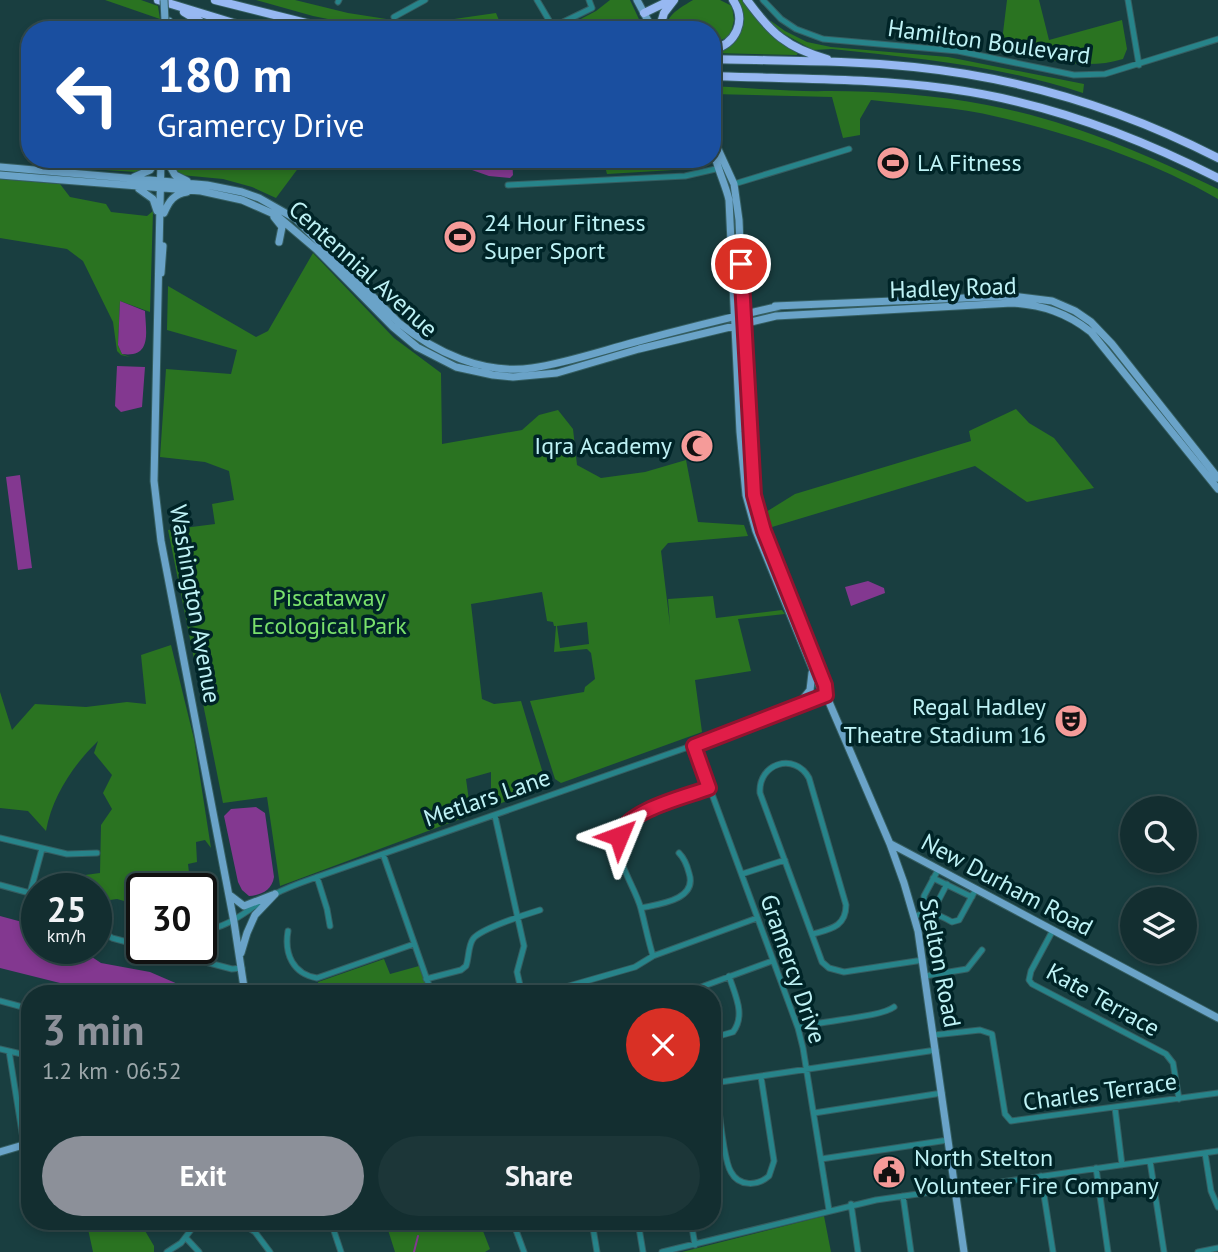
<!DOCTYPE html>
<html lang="en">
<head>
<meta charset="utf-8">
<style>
  body { margin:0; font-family:"PT Sans",sans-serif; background:#1c3638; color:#f1f3f6; height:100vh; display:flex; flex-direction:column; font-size:26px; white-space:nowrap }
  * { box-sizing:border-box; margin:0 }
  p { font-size:23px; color:#9da8ab }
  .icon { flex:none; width:38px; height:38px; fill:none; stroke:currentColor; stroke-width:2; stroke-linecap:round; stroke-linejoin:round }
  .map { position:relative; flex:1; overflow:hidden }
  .details { position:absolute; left:21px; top:985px; width:700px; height:245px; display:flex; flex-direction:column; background:#132e30; border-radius:28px; box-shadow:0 4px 10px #0003,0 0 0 2px #324a4c }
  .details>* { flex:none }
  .banner { position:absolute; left:21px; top:21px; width:700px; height:147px; border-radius:28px; box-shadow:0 4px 10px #0003,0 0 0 2px #324a4c; background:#1a4fa0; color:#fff; overflow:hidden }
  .fabs { position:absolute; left:1120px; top:796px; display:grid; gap:14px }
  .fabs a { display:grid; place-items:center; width:77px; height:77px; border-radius:50%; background:#132e30; box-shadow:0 4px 10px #0003,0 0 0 2px #324a4c; font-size:35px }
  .speed { position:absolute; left:21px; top:873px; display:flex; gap:14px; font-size:35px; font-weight:700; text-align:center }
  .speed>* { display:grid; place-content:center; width:91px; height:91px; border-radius:50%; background:#132e30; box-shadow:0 4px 10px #0003,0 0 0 2px #324a4c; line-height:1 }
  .speed small { font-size:18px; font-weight:400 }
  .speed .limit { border:4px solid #111; border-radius:10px; background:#fff; color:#111 }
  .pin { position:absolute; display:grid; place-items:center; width:60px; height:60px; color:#fff; margin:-30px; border:4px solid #fff; border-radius:50%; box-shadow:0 2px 7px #0007 }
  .me { position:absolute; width:77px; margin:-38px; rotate:46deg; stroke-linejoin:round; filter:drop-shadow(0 0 5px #0008) }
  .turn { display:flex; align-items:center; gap:24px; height:147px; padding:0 21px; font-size:32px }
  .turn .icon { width:91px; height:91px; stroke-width:2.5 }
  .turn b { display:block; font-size:49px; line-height:60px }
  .round { display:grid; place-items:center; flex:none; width:74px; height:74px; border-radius:37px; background:#1c3638 }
  .overview { display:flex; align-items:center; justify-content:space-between; height:119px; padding:0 21px }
  h1 { font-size:42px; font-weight:800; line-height:52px; color:#8c9099 }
  .primary-button { display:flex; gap:14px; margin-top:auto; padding:14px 21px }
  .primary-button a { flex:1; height:80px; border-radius:42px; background:#8c9099; color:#fff; font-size:28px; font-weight:800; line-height:80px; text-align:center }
  .primary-button a+a { background:#1c3638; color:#f1f3f6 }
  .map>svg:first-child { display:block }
  .green { fill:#2a7321; fill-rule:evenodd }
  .water { fill:#833890 }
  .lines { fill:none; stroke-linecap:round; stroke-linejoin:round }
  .stream { stroke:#833890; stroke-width:2 }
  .minor-casing { stroke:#355e61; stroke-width:7 }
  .major-casing { stroke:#355e61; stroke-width:9 }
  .highway-casing { stroke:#355e61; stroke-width:10 }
  .minor { stroke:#27848a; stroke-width:5 }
  .major { stroke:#6aa3c8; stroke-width:7 }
  .highway { stroke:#97b8f2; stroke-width:8 }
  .major-bridge-casing { stroke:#355e61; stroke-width:9; stroke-linecap:butt }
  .major-bridge { stroke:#6aa3c8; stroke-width:7 }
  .route-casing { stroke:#92132f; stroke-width:18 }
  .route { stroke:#e11d48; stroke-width:12 }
  .labels { text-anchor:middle; stroke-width:7; stroke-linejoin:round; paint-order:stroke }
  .street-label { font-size:24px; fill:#bef2f5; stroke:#002427 }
  .poi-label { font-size:24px; fill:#bef2f5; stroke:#002427; text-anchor:start }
  .park-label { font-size:24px; fill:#79e16c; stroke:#002427 }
</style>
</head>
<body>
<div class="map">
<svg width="1218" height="1252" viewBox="0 0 1218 1252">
  <rect width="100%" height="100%" fill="#193e40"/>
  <path class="green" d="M105,0H141L158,6L160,19Z
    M256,0H295L348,13L425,25L447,20L496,13L503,30H382L313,16Z
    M610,0H630L644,30H560L596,11Z
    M693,0H720L732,6L734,20L730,36L712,44V30H666C665,15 682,7 693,0Z
    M735,0H743L755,14L798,52L797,55L712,53L735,39Z
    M1007,0H1039L1049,40L1122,20L1127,49L1123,59C1081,72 1043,57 1001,49Z
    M771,21L785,31L807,42L831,47L948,57L1084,84L1083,93C1002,66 916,58 832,49L813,50L768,25Z
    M712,86C751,88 791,92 830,91C879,91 936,95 987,105C1070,121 1143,153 1218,189V199C1155,162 1069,133 998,117C958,107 912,105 871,100L860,119V135L843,138L832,97L712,94Z
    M34,159H155L149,167L137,172L40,166L31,161Z
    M171,159H305L276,198L252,187L223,179L181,175L173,166Z
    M603,159H707V164L674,170L607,174Z
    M0,179L60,184L70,197L106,204L111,212L147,216L153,211L150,312L120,301L118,345L122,354L130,357L121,355L117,351L113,322L83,261L67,249L0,238Z
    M313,253L394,338L441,373L442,444L522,430L539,415L558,410L573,429L577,465L601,478L645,472L686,460L698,522L744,525L748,536L668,543L661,551L670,625L668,599L713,596L716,618L782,610L785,614L738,619L751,671L695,680L702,732L561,783L555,779L530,701L584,692L585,687L595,679L591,653L587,649L554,652L556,626H554L553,622L547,621L542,592L471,604L482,699L494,704L521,701L545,780L542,789L487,808L485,796L491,788V772L466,779L471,815L280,886L267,797L223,803L168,530L215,524L212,504L234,500L229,471L205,462L160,457L166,369L231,374L237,350L167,330L168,286L256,337L268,331ZM587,622L589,644L560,648L557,626Z
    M1016,409L1029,423L1054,438L1094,488L1027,502L975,466L772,527L766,512L795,494L971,441L969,431Z
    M171,645L194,739L211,848L205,840L196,842L197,862L188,864L191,889H142V906L117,899L96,902V889H82L85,875L100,873L101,825L112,809L103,793L112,775L94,753L98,741C73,765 52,797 46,831L28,811L0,808V692L12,730L35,704L86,707L127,702L146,704L141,655Z
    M384,959L390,974L419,966L427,988L412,994H320L318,982Z
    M824,1216L831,1252H682Z
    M375,1222H476L483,1231L490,1249L485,1252H395L388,1230L380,1231Z
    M88,1229H144L154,1246V1252H93Z"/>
  <path class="water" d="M454,159H512L513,175L510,178L489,176L455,164Z
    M120,301L145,311C146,333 152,358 122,354L118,345Z
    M117,366L145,367L142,407L121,412L115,406Z
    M20,475L32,568L18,570L6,477Z
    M868,581L884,588L885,593L851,606L845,587Z
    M256,807L265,813L274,877C272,890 262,895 249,896L242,890L238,882L224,816L231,809Z
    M0,916L37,926V948L80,949L101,963L150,972L201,994H82L64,984L0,968Z"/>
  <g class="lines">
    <path class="stream" d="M414,1252L418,1236"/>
    <defs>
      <path id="minor" d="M537,0L553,27L592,8L589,0
        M763,0L781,19L796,29L823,39L958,51L1074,75L1105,74L1218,39
        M1128,0L1139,65
        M338,2L339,0
        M394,17L425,0
        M734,184L849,149
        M508,185L685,176L720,168
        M694,745L798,1028L803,1048L829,1210
        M495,816L524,946L517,972L522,994
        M0,838L67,854L97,853
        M383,854L432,994
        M742,874L785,860
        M317,877L327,909L330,926
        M933,878L972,897
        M0,885L37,895
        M30,893L42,849
        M936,906L924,900V896L938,870
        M935,907L947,884
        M641,908C659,904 698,900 689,873C687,865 685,859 679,853
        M914,916C930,911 938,914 952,922L959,920L976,889
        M96,926L112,938L142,946
        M1053,930L1031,971L1029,980L1032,984L1166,1054L1173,1063L1179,1099
        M201,931C235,926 247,908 275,894C288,887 303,882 317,877L694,745L826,695
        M288,931C284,954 293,974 317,978L414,944
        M813,934C830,929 846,927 846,905L809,778C795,752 758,763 760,793L822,962L829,968L844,972L923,960
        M131,943L134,939L142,938
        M152,948L232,969L242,968
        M653,956C648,940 645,924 641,909C635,883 600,843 629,819C643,808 691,795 709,788
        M925,976L967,969L982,950
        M426,979L461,970L466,966C469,958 468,946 473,939C480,929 527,914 540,910
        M541,994L635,967L653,956L757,918
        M682,994L772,961
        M0,1001L30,1009
        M798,1028C821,1020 879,1018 894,1007
        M934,1035L980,1030L992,1034L1005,1114L1011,1121L1218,1093
        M712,1038L733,1032C746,1015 735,995 729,976
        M0,1049L30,1056
        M9,1051L24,1145
        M714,1083L936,1050
        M716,1083C718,1101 723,1160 731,1172C739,1187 758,1186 769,1176L774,1161L761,1077
        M1115,1108L1122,1165
        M814,1113L942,1093
        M1205,1153L1211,1191L1218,1207
        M821,1159L948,1140
        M1150,1161L1164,1252
        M1096,1168L1108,1252
        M1041,1176L1053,1252
        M903,1196L911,1252
        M851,1204L858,1252
        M240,1222L255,1232L270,1252
        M331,1222L341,1252
        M513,1222L524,1252
        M592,1222L597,1252
        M638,1222L643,1252
        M691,1222L695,1245
        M186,1238L199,1252
        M167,1252L181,1243L197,1222
        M662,1252L876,1200L1218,1151
        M1198,1252L1218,1248"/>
      <path id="major" d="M637,0L653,30
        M169,30V21
        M712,143L718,149L734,184L739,220L744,344L754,495L764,531L825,685L826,694
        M713,144C712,157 726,185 729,200L740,432L746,495L756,531L820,687L826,695L890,844L904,883L918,931L964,1252
        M161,159L154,481L161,541L234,922L245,994
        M166,159L175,175L187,181
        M0,167L207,185L242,192L259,198L296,219L399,323C435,352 483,375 532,368C566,363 601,351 635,342C683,329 731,317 780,306
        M0,175L201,191L242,200L276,215L316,249L393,327L417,347L456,367L493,375L513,377L557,373L639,349L776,316L1012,303C1043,305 1067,313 1091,332L1218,489
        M134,177L150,170L157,159
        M139,189L153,199L157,211
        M164,213C169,201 174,194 187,192
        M274,217L282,227L279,242
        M161,273L163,246
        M775,306L1012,296L1052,301L1075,311L1091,322L1112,344L1218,478
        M799,704L810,690L812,673
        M891,844L1218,1018
        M231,896L244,906L275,894
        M241,953L247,933L255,915L275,894
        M0,1152L30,1143"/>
      <path id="highway" d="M158,0L256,30
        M215,0L334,30
        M747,0C771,33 787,48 827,59
        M184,12L214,30
        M644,13L671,0
        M659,30L664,13L674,0
        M712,50C736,44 747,21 733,0
        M712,59C779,61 847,60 914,67C1021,78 1123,109 1218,158
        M712,76C792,79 872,78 951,89C1045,102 1134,135 1218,178"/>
    </defs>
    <use href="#minor" class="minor-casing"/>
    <use href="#major" class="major-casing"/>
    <use href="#highway" class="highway-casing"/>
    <use href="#minor" class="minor"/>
    <use href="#major" class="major"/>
    <use href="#highway" class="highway"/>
    <defs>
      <path id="major-bridge" d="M164,0L165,21"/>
    </defs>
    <use href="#major-bridge" class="major-bridge-casing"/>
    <use href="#major-bridge" class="major-bridge"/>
  </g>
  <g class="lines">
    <defs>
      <path id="route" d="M619,836C627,810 685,797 709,788L694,746L826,695L825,685L764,531L754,495L741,264"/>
    </defs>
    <use href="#route" class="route-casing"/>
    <use href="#route" class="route"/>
  </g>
  <defs>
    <symbol id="stadium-disc" viewBox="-11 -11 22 22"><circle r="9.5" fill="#f59b99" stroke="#002427"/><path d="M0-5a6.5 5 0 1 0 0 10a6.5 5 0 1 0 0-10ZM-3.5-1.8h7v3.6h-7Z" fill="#111"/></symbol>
    <symbol id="mosque-disc" viewBox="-11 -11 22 22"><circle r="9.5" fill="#f59b99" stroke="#002427"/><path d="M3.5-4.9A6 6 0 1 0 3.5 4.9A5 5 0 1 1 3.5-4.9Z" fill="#111"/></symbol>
    <symbol id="theatre-disc" viewBox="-11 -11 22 22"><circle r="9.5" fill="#f59b99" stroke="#002427"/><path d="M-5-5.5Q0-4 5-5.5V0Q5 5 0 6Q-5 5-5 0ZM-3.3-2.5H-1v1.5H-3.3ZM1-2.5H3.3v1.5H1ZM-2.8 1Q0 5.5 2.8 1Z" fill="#111"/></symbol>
    <symbol id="civic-disc" viewBox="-11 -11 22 22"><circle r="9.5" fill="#f59b99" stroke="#002427"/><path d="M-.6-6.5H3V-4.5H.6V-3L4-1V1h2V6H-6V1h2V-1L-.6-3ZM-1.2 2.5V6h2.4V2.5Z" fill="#111"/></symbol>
  </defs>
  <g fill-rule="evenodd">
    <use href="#stadium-disc" x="874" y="144" width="38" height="38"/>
    <use href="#stadium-disc" x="441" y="218" width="38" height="38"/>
    <use href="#mosque-disc" x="678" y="427" width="38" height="38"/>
    <use href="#theatre-disc" x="1052" y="702" width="38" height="38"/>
    <use href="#civic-disc" x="870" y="1153" width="38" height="38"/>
  </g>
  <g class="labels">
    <g class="street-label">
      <text transform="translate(989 42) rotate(8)" y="8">Hamilton Boulevard</text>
      <text transform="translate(363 269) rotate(42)" y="8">Centennial Avenue</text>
      <text transform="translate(953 288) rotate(-2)" y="8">Hadley Road</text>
      <text transform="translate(195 604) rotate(80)" y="8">Washington Avenue</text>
      <text transform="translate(487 798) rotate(-19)" y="8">Metlars Lane</text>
      <text transform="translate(1007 885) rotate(28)" y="8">New Durham Road</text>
      <text transform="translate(940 963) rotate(79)" y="8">Stelton Road</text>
      <text transform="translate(793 969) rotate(71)" y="8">Gramercy Drive</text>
      <text transform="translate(1103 1000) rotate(29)" y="8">Kate Terrace</text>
      <text transform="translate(1100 1092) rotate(-8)" y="8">Charles Terrace</text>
    </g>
    <g class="poi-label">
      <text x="917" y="171">LA Fitness</text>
      <text x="484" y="231">24 Hour Fitness<tspan x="484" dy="28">Super Sport</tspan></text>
      <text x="672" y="454" text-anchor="end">Iqra Academy</text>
      <text x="1046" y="715" text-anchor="end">Regal Hadley<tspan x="1046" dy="28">Theatre Stadium 16</tspan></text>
      <text x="914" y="1166">North Stelton<tspan x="914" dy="28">Volunteer Fire Company</tspan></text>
    </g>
    <g class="park-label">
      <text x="329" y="606">Piscataway<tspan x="329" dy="28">Ecological Park</tspan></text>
    </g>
  </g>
</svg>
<div class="fabs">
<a><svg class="icon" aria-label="search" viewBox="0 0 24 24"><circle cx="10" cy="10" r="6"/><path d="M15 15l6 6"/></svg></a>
<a><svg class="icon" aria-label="layers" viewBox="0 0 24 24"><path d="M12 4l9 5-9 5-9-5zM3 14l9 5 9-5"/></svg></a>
</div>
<div class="speed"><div>25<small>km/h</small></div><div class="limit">30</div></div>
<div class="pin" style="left:741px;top:264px;background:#d93025"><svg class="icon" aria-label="arrive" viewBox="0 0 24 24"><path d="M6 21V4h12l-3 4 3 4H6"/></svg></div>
<svg class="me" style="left:619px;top:836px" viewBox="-20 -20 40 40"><path d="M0-17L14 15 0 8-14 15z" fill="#e11d48" stroke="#fff" stroke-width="4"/></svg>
<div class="banner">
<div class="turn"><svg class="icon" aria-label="left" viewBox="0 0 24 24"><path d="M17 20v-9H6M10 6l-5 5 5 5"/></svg><div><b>180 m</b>Gramercy Drive</div></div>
</div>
<section class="details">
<div class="overview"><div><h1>3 min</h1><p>1.2 km · 06:52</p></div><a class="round" style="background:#d93025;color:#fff"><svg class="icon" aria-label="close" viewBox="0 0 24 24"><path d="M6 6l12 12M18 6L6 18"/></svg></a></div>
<div class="primary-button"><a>Exit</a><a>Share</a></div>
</section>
</div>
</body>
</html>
